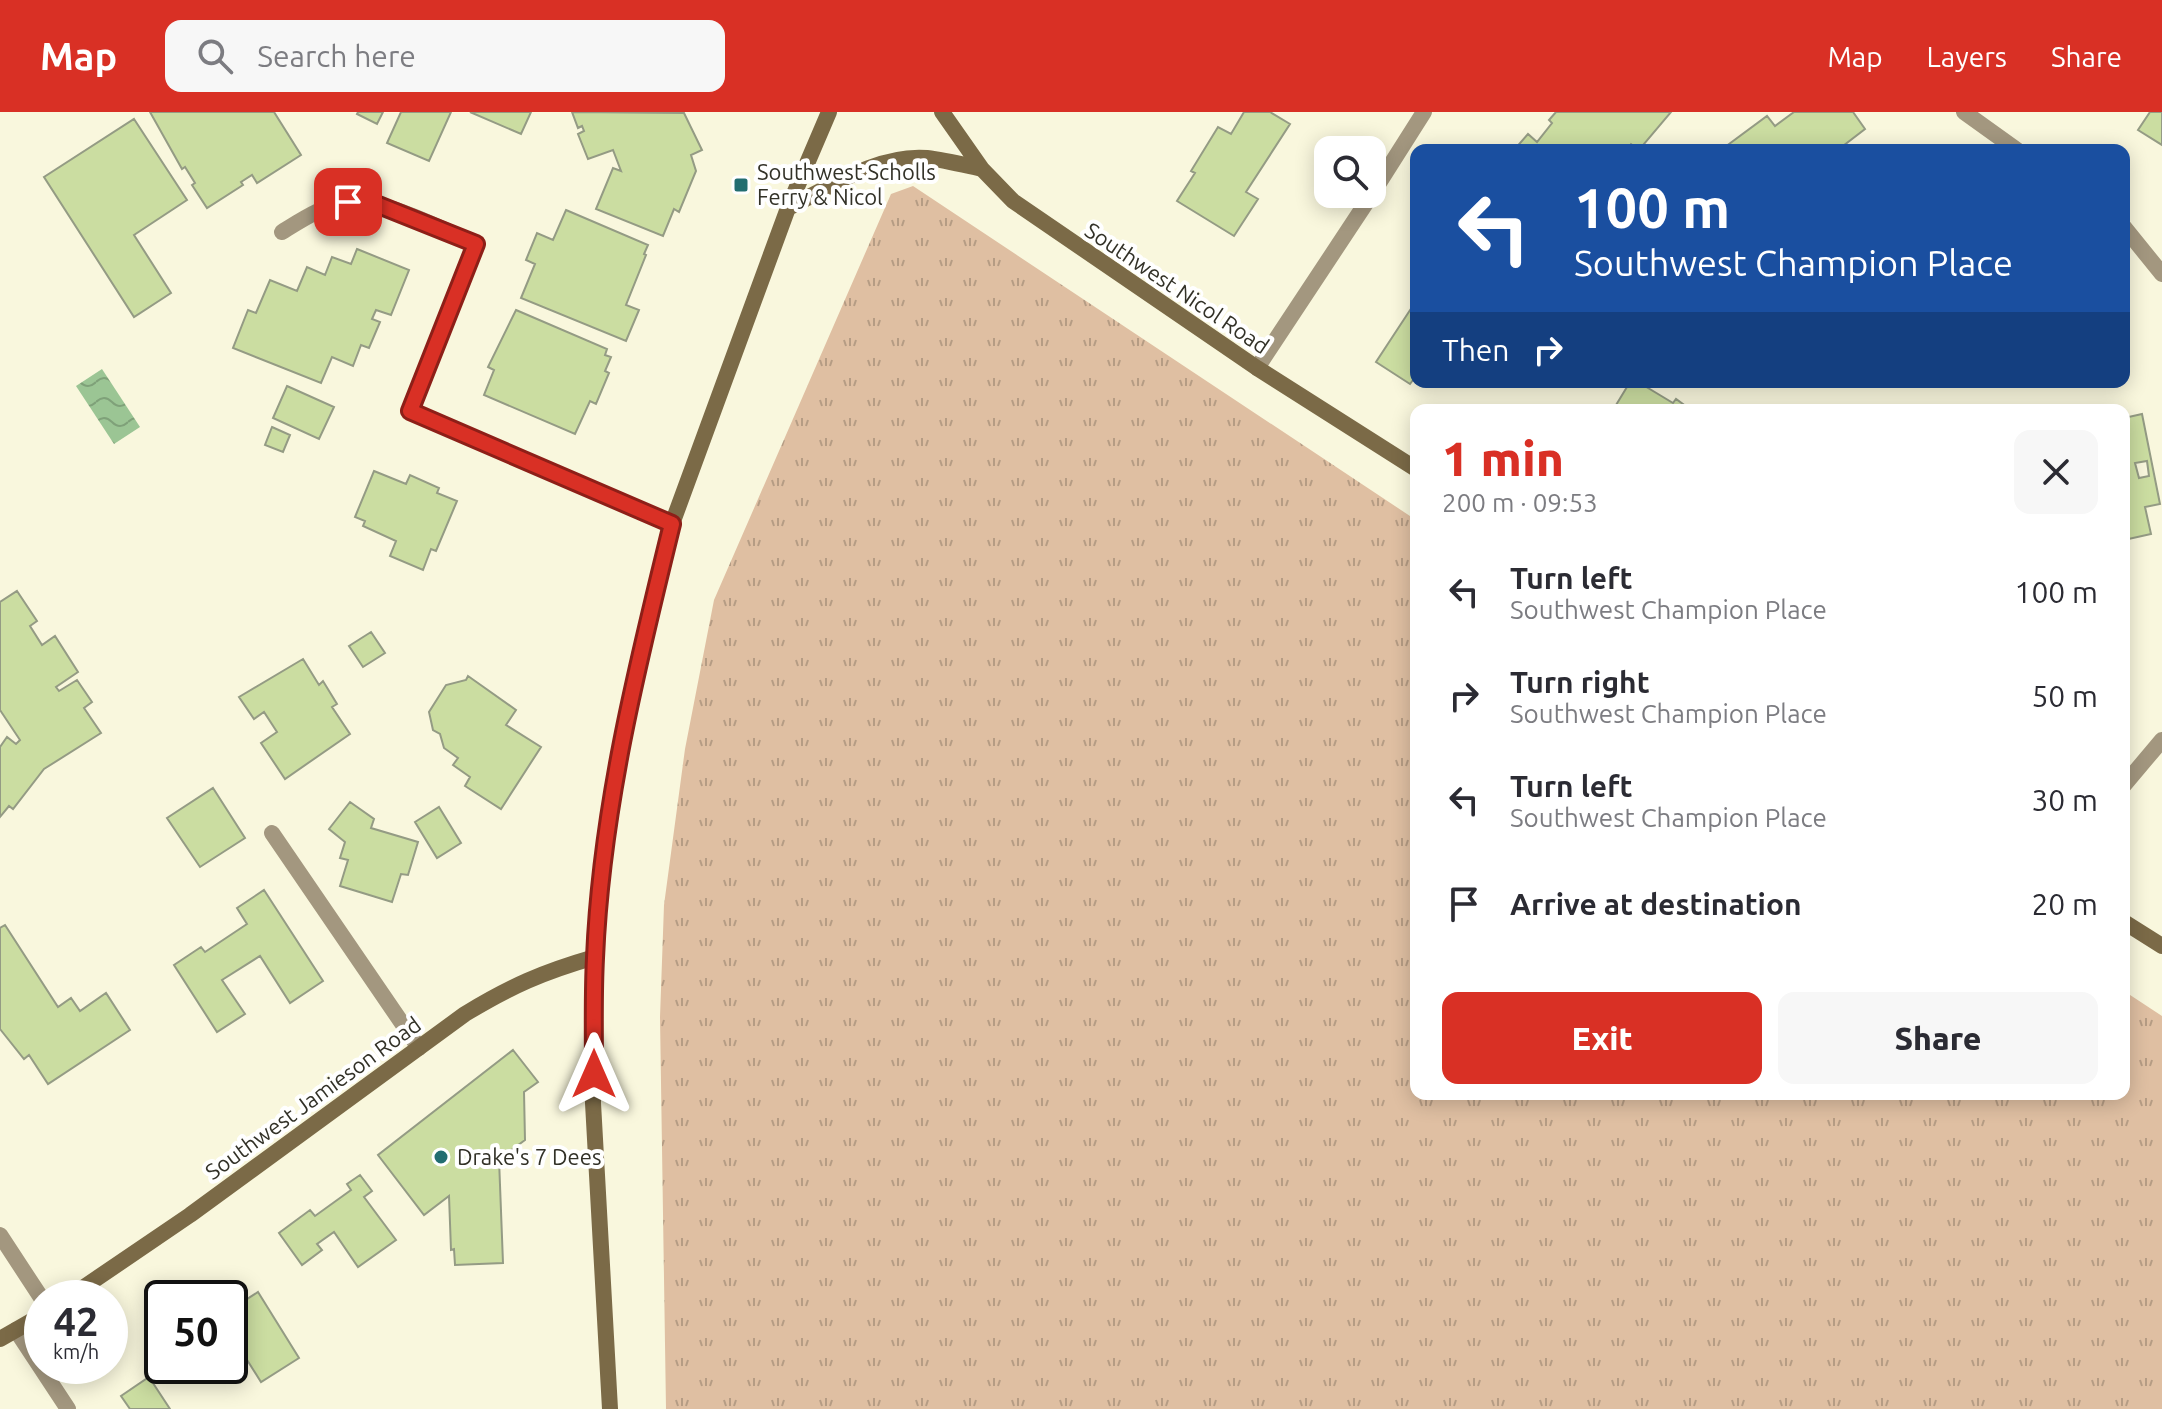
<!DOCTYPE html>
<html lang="en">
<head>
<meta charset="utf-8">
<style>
  body { margin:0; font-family:Ubuntu,sans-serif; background:#f7f7f7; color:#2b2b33; height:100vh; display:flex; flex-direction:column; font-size:30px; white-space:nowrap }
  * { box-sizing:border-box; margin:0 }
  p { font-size:26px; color:#7c7c81 }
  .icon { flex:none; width:44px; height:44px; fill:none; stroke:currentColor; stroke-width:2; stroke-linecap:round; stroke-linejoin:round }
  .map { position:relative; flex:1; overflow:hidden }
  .drawer { position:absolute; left:1410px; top:292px; width:720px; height:696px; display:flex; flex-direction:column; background:#fff; border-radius:16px; box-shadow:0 4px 20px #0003 }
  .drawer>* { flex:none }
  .banner { position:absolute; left:1410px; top:32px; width:720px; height:244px; border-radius:16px; box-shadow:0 4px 20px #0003; background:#1a4fa0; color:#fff; overflow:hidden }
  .fabs { position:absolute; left:1314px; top:24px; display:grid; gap:16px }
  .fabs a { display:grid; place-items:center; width:72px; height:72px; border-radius:16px; background:#fff; box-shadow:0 4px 20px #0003; font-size:40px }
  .speed { position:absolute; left:24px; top:1168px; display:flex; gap:16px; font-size:40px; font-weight:700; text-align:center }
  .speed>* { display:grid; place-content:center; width:104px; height:104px; border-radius:50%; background:#fff; box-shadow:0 4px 20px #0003; line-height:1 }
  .speed small { font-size:20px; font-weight:400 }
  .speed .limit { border:4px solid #111; border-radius:12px; background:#fff; color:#111 }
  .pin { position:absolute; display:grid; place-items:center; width:68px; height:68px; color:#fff; margin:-34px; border-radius:16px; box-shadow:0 4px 12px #0006 }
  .me { position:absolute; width:88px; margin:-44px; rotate:0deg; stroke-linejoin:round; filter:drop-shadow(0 0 6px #0008) }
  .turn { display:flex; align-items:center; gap:28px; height:168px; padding:0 32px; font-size:36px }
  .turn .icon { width:104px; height:104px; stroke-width:2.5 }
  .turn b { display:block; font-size:56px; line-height:68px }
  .then { display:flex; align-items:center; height:76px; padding:0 32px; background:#0003; gap:16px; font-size:30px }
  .round { display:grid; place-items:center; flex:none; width:84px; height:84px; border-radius:16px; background:#f7f7f7 }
  .overview { display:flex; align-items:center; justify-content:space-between; height:136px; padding:0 32px }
  h1 { font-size:48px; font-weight:800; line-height:60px; color:#d93025 }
  .primary-button { display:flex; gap:16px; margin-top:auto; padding:16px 32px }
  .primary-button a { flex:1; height:92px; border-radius:16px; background:#d93025; color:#fff; font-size:32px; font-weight:800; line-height:92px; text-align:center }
  .primary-button a+a { background:#f7f7f7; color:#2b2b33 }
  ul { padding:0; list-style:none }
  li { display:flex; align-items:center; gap:24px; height:104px; padding:0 32px }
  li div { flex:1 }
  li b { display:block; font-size:30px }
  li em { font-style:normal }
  header { display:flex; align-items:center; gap:48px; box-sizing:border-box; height:112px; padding:0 40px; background:#d93025; color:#fff }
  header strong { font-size:38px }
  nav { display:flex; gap:44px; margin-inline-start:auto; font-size:28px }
  .search { width:560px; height:72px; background:#f7f7f7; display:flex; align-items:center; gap:20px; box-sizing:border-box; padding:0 28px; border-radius:16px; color:#7c7c81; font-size:30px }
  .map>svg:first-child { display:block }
  .grass { fill:url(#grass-tufts) }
  .water { fill:url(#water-waves) }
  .building { fill:#cbdda1; stroke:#949b84; stroke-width:2; fill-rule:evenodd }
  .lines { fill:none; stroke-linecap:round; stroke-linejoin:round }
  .lane { stroke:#a3977f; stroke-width:16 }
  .street { stroke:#a3977f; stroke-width:16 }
  .secondary { stroke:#7b6a47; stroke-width:16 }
  .route-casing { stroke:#8d1f18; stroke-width:20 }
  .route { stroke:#d93025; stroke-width:14 }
  .poi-dot { fill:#226d70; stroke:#fff; stroke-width:3 }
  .labels { text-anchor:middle; stroke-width:8; stroke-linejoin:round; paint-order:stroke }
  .poi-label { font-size:22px; fill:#323127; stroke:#fff; text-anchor:start }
  .street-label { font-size:22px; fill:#323127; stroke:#fff }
</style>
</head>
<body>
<header>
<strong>Map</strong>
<div class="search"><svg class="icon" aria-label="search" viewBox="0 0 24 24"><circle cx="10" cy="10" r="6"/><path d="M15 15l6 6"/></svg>Search here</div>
<nav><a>Map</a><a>Layers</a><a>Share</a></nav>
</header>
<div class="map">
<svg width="2162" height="1297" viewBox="0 0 2162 1297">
  <defs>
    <pattern id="grass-tufts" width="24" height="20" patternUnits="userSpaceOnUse" patternTransform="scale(2)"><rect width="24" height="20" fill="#dfbfa2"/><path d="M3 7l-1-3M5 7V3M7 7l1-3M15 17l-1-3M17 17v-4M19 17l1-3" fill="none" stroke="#b59c84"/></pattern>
    <pattern id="water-waves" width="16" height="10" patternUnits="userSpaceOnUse" patternTransform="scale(2)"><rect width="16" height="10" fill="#9bc594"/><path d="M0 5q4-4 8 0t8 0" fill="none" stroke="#7fa179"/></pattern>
  </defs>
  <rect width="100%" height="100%" fill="#f9f7dd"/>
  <path class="grass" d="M913,74L1416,408V982H2124V879L2162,904V1297H666L660,905L664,793L685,637L714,488L891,82Z"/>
  <path class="water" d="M102,257L140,315L114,332L76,274Z"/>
  <path class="building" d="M150,0H274L301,43L257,71L252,63L241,70L243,73L207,96L192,73L195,71L185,55L182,57Z
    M358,0H383L377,12L357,2Z
    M401,0H451L429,49L387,31Z
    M470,0H531L521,22Z
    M572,0L684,1L702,38L691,43L696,59L679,100L674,97L663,124L596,97L613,56L621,59L613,38L588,47L578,22L584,19L582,14L578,16Z
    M1244,0H1270L1290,12L1246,80L1258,87L1234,124L1177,89L1195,61L1191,59L1218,15L1231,22Z
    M1556,0H1671L1639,38L1631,32L1626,38H1514L1528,22L1537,30L1552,11L1549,8Z
    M1794,0H1853L1865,17L1843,34L1846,38H1721L1767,4L1775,14Z
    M2150,0H2162V33L2138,18Z
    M134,7L187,88L134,123L171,181L134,205L44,65Z
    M566,98L648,133L644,142L646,143L626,193L639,198L626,229L521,186L535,152L526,148L537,121L553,128Z
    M357,137L409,158L391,203L376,198L372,207L380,210L369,236L361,233L353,254L332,245L321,271L233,236L248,198L256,201L270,168L297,179L307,155L325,163L332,145L351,152Z
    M1416,189V264L1410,272L1376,250Z
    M516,198L607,237L605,243L611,245L605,259L609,261L596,292L590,289L575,322L484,283L494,258L488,255Z
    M1630,270H1638L1673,291L1676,287L1687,295L1685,298H1613Z
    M287,274L334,295L319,327L273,306Z
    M2142,302L2160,392L2145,395L2151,422L2124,428V306ZM2147,349L2149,364L2139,366L2135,351Z
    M272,315L290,323L283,340L265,333Z
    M374,359L406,372L410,363L439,376L437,381L457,389L436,439L431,437L423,458L390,444L396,429L363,414L365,409L355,405Z
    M17,479L37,509L30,514L42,533L55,524L78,560L56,575L59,579L77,568L92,590L84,596L101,621L44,657L13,697L9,694L0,705V635L7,625L16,632L20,628L0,598V490Z
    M371,520L385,541L363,555L349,534Z
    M303,547L319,573L323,569L337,592L332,595L350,622L285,667L261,631L277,620L264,600L254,607L239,585Z
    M468,564L516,598L506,613L541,635L501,697L465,674L470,665L453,653L458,646L444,636L440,622L433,618L429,600L446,573L466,568Z
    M213,676L245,726L200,755L167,706Z
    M350,690L374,707L371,716L418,730L408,763L401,762L392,790L340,774L348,748L340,746L345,730L329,717Z
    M439,695L461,731L437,746L415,710Z
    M264,778L323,869L290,891L260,844L222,868L245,902L217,920L174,853L201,835L205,840L247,812L237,796Z
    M5,813L58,895L71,886L80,899L106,881L130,918L48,972L29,943L24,947L0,917V816Z
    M513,938L538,970L524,980L525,1028L499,1047L503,1151L455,1153L454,1137L451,1138L449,1084L424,1103L378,1043Z
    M360,1063L372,1079L364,1085L396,1128L358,1155L334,1120L317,1132L322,1138L302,1153L279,1121L310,1098L315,1104L351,1078L347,1072Z
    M258,1180L299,1246L261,1270L230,1221V1198Z
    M149,1265L170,1297H130L121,1284Z"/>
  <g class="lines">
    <path class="lane" d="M272,721L419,936
      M16,1218L68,1297"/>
    <path class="street" d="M1964,0L2017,38
      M1372,82L1424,0
      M2124,115L2162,162
      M282,120C303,107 325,92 351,90C385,87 444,118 476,132L410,299L672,412
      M1257,256L1372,82
      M2124,673L2162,628
      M0,1123L42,1187"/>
    <path class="secondary" d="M942,0L982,57L1013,89L1257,256L1416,357
      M788,96C830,75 878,42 927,46C945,48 964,53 982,57
      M2124,810L2162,834
      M68,1186L190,1103L465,902C511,874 543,860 595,845
      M0,1227L42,1203
      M610,1297L593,991L595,845L603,754L617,662L639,544L672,412L788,96L829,0"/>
  </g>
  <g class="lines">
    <defs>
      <path id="route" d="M348,90H371L476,132L410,299L672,412C637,554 601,699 595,846C593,884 594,923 594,962"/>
    </defs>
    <use href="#route" class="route-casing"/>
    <use href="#route" class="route"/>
  </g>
  <g class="poi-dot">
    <rect x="733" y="65" width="16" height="16" rx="4"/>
    <circle cx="441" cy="1045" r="8"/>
  </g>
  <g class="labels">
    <g class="poi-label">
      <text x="757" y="68">Southwest Scholls<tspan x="757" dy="25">Ferry &amp; Nicol</tspan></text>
      <text x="457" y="1053">Drake's 7 Dees</text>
    </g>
    <g class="street-label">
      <text transform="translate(1177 176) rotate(34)" y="8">Southwest Nicol Road</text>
      <text transform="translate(313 986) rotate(-36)" y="8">Southwest Jamieson Road</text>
    </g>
  </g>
</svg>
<div class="fabs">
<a><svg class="icon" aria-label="search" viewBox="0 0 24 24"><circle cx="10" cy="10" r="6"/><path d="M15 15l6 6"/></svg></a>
</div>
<div class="speed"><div>42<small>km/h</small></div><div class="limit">50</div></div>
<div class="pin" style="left:348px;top:90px;background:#d93025"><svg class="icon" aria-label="arrive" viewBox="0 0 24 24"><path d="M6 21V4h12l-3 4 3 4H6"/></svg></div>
<svg class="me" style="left:594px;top:962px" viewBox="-20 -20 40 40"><path d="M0-17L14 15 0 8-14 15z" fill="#d93025" stroke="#fff" stroke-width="4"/></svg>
<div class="banner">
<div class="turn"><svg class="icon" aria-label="left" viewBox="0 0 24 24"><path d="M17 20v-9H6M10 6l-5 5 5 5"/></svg><div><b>100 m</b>Southwest Champion Place</div></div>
<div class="then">Then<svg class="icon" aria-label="right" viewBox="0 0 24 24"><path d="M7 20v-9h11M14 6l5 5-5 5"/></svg></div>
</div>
<section class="drawer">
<div class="overview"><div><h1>1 min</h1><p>200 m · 09:53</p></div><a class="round"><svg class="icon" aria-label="close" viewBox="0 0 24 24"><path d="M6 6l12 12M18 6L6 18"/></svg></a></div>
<ul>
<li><svg class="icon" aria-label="left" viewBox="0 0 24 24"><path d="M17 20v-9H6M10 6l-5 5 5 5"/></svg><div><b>Turn left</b><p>Southwest Champion Place</p></div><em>100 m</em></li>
<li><svg class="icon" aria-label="right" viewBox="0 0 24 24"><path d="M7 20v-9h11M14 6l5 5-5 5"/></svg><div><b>Turn right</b><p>Southwest Champion Place</p></div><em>50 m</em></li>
<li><svg class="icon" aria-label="left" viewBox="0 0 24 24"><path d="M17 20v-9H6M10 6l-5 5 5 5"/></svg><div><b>Turn left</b><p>Southwest Champion Place</p></div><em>30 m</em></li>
<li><svg class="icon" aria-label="arrive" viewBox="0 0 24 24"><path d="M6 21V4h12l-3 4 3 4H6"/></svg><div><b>Arrive at destination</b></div><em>20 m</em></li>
</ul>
<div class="primary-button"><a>Exit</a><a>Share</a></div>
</section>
</div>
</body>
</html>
